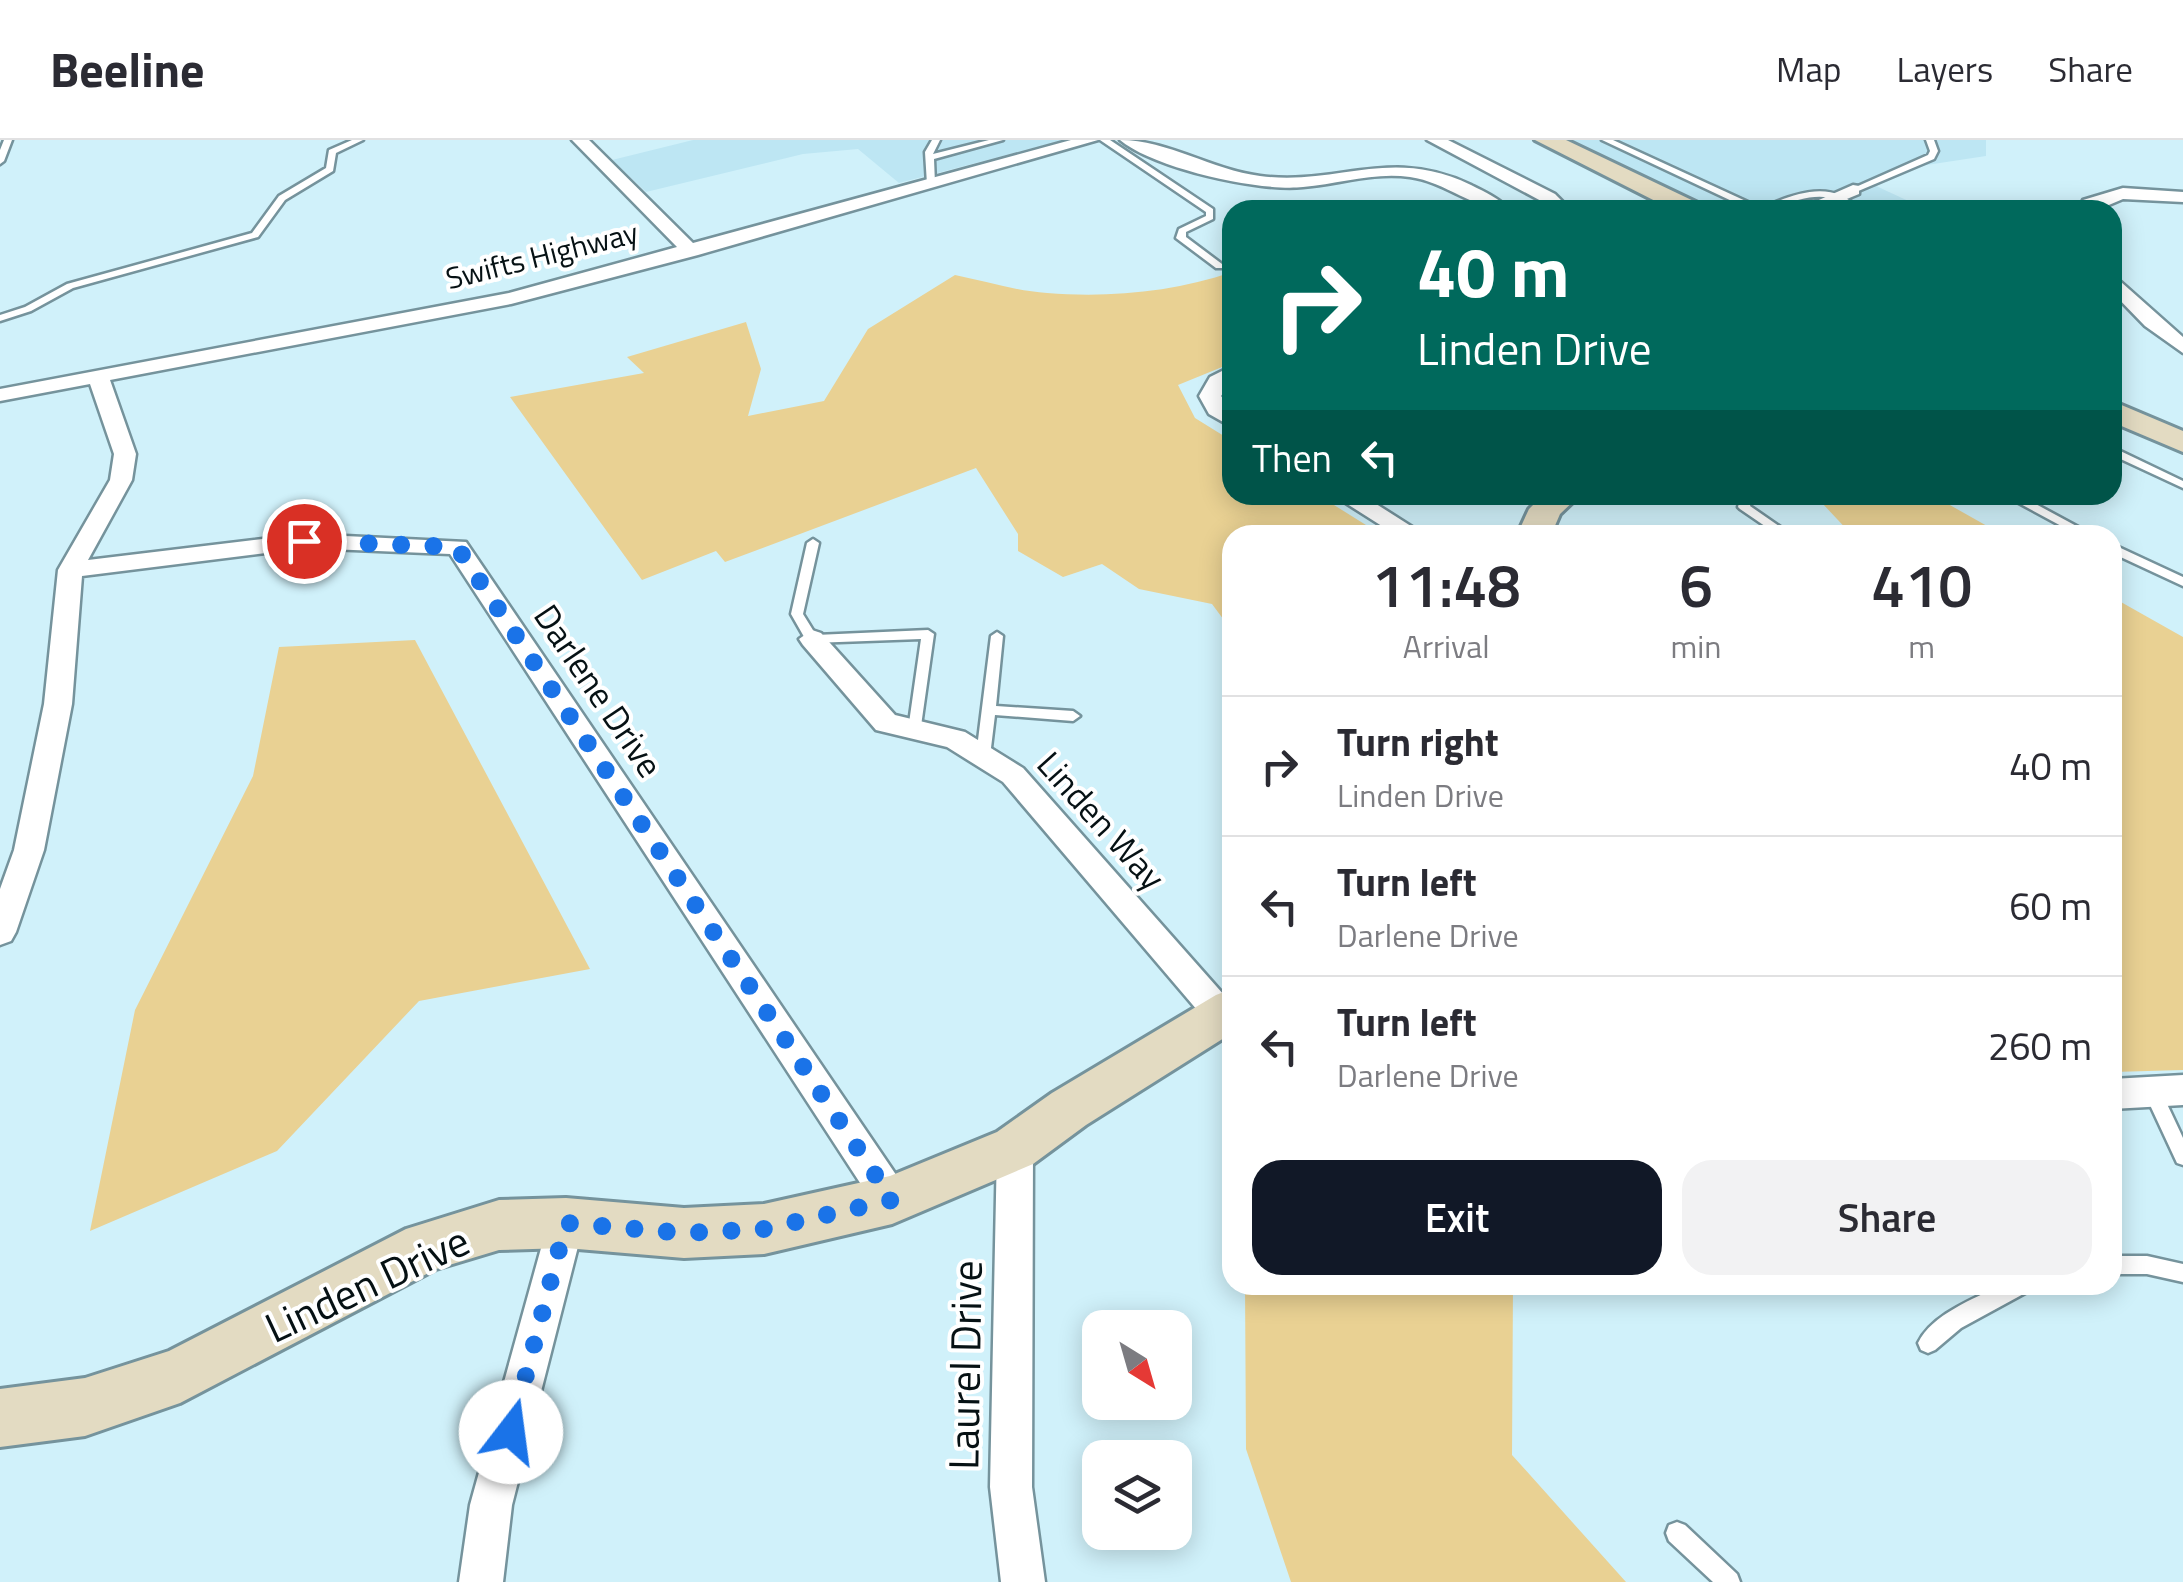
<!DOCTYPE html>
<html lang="en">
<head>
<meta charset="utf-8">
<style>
  body { margin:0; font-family:"Titillium Web",sans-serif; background:#f2f2f3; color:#2b2b33; height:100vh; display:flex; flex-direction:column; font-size:38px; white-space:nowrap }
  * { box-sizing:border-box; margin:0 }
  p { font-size:32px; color:#7c7c81 }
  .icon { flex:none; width:55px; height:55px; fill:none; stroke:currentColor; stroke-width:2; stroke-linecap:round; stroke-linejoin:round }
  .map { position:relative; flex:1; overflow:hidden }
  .side { position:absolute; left:1222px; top:385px; width:900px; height:770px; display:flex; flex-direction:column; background:#fff; border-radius:30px; box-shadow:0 5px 25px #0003 }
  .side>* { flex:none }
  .hud { position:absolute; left:1222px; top:60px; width:900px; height:305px; border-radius:30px; box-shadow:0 5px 25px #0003; background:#00695c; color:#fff; overflow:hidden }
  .needle { width:65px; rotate:143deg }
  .tools { position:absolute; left:1082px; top:1170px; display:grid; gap:20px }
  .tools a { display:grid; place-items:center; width:110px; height:110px; border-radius:20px; background:#fff; box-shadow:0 5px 25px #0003; font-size:50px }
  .pin { position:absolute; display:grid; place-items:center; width:85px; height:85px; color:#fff; margin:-42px; border:5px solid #fff; border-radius:50%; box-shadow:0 2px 10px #0007 }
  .me { position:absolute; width:110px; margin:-55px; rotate:15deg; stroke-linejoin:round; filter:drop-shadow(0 0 8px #0008) }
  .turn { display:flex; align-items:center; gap:35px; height:210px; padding:0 30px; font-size:45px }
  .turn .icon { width:130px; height:130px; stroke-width:2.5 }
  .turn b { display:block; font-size:70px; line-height:85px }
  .then { display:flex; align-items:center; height:95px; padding:0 30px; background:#0003; gap:20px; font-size:38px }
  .eta { display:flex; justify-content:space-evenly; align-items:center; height:170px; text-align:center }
  .eta b { font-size:60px; font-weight:600; line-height:70px }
  .button { display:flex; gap:20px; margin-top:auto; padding:20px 30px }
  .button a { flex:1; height:115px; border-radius:30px; background:#111827; color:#fff; font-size:40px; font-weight:600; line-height:115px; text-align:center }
  .button a+a { background:#f2f2f3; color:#2b2b33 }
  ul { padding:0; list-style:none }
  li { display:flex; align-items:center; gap:30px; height:140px; padding:0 30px; border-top:2px solid #e1e1e2 }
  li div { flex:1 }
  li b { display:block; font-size:38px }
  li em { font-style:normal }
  header { display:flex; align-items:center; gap:60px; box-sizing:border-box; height:140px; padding:0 50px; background:#fff; border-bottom:2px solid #e1e1e2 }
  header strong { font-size:48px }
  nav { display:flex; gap:55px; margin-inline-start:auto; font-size:35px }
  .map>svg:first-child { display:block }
  .built { fill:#bde6f3 }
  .green { fill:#e9d193 }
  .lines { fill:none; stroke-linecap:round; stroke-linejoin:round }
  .lane-casing { stroke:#75939c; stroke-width:5 }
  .street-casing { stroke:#75939c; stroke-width:5 }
  .secondary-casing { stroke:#75939c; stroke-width:6 }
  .lane { fill:#fff; fill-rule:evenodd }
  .street { fill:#fff; fill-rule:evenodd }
  .secondary { fill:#e3dbc2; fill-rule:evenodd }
  .route { stroke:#1a73e8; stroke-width:18; stroke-dasharray:0 32.4 }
  .labels { text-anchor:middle; stroke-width:8; stroke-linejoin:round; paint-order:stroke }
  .far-street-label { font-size:30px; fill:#061114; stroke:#fff }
  .street-label { font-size:35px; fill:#061114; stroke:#fff }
  .near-street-label { font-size:42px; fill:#061114; stroke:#fff }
</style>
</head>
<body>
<header>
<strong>Beeline</strong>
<nav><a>Map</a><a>Layers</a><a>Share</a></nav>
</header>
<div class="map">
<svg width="2183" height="1442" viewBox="0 0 2183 1442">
  <rect width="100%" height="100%" fill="#d0f1fa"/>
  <path class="built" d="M693,0H1064L899,43L858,9L803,14L646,52L612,20Z
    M1563,0H1986V16L1920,26L1876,46L1928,70H1709Z"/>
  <path class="green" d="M1232,132V223L1178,245L1195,278L1232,301V355H1318L1382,395H1232V491L1212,464L1139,449L1102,424L1063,437L1018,411V394L976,328L725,422L716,411L642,440L510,257L644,233L627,217L746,182L761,229L748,276L824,261L868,189L955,135C985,141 1016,151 1047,153C1108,158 1175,152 1232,132Z
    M1835,355H1922L1941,360L2003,395H1852L1822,363Z
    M2112,457L2183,497V930L2113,932Z
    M415,500L590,829L419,861L277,1011L90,1091L135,870L253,636L279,507Z
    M1245,1145H1513L1512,1315L1626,1442H1291L1246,1309Z"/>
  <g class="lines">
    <defs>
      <path id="lane" d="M4,0H12L4,21L0,24V10Z
        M352,0H363L336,13L333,31L285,60L258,97L73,148L31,171L0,181V175L25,167L67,144L252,93L279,56L326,28L329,10Z
        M932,0H940L933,14L989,0H1003L934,19L935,44L931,47L927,44L925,12Z
        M1100,0H1110L1213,69V79L1186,92V97L1222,124V128H1216L1176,98L1179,89L1206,76V72Z
        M1602,0H1613L1761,68C1795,54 1832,38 1860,70H1851C1821,40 1786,70 1751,70Z
        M1926,0H1934L1938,11L1934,19L1856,52L1849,50L1928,15L1930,11Z
        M2112,307L2183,341V348L2112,315Z
        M1741,355H1753L1750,366L1792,395H1778L1740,369L1738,367Z
        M2004,355H2019L2093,395H2078Z
        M1538,382L1573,392L1575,395H1556L1534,389V383Z
        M813,399L819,403L803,474L816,495L928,490L934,494L920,593H910L908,590L921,499L812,503L807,502L791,474L807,403Z
        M2112,404L2183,437V446L2112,413Z
        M997,492L1003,496L996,566L1073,571L1080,576L1073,581L995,575L990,616L983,621L976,616L991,496Z
        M2153,944L2159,947L2183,998V1025L2177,1023L2144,952L2147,947Z
        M2112,1116H2147L2183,1124V1142L2147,1134H2112Z
        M2001,1145H2029L2027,1152L1961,1188L1935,1210L1928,1213L1921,1210L1918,1203C1932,1174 1974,1159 2001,1145Z
        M1677,1382L1685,1385L1737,1434L1740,1442H1713L1669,1401L1666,1393L1669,1385Z"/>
      <path id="street" d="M572,0H589L693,103L1071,0H1098L698,115L511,164L110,240L136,314L132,340L88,420L305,394L466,402L905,1048L910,1060L905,1072L892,1077L879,1072L450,414L305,408L82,436L72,564L44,710L16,792L11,801L0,805V749L14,710L44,564L58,430L110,340L114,314L90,244L0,261V249L509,153L677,107Z
        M1120,0C1168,0 1212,30 1260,36C1339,46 1390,6 1471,45C1485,52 1500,59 1510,70C1474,70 1446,42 1410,37C1373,32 1339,44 1303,47C1259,52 1153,28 1120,0Z
        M1427,0H1448L1555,54L1565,64L1564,70H1546L1543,62Z
        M1853,45L1859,46V54L1820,70H1796Z
        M2123,48L2183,52V62L2123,59L2097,70H2079L2083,60Z
        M2112,134L2183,197V213L2145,186L2112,152Z
        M1232,226V241L1221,256L1232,270V287L1209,274L1199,256L1210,237Z
        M1333,355H1362L1425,395H1396Z
        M812,490L821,493L895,575L965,592L1023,628L1232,864V884L1221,888L1209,884L1003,642L947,607L876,590L803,505L799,499Z
        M2183,935V965L2112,969V939Z
        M1015,992L1028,997L1033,1008L1032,1347L1045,1442H1001L990,1347L997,1008L1002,997Z
        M566,1065L579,1071L584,1083L512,1365L503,1442H459L470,1365L548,1083L553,1071Z"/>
      <path id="secondary" d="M1535,0H1566L1702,65L1706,70H1673Z
        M2112,261L2183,291V312L2112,282Z
        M1543,355H1580L1560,374L1551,395H1517L1529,369Z
        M1232,849V893L1086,985L1033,1024L892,1084L764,1114L684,1118L566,1108L499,1110L436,1129L180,1263L85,1296L0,1307V1249L85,1238L169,1211L406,1089L499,1060L566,1058L684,1068L764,1064L890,1036L997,992L1052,953L1216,855Z"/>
    </defs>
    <use href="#lane" class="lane-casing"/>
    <use href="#street" class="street-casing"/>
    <use href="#secondary" class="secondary-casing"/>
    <use href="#lane" class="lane"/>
    <use href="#street" class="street"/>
    <use href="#secondary" class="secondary"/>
  </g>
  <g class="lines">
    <path class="route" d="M304,401L457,407L892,1060L764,1089L684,1093L566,1083L511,1292"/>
  </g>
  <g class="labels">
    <g class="far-street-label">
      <text transform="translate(542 116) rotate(-14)" y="10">Swifts Highway</text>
    </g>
    <g class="street-label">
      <text transform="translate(598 551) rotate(56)" y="12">Darlene Drive</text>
      <text transform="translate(1101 681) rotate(48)" y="12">Linden Way</text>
    </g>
    <g class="near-street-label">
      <text transform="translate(367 1144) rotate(-25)" y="15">Linden Drive</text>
      <text transform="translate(965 1225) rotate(-89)" y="15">Laurel Drive</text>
    </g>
  </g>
</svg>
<div class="tools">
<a><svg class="needle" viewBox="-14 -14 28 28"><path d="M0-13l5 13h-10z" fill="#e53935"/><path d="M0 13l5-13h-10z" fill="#7c7c81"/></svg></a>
<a><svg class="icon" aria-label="layers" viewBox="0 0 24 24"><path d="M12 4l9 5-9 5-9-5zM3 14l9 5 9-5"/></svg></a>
</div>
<div class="pin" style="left:304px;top:401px;background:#d93025"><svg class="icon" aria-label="arrive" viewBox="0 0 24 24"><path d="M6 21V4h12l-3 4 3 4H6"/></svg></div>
<svg class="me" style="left:511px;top:1292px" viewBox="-20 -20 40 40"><circle r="19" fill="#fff"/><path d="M0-13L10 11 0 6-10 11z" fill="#1a73e8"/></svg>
<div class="hud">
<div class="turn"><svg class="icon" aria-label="right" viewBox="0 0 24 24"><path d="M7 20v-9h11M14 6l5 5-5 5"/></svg><div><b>40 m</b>Linden Drive</div></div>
<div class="then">Then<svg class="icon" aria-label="left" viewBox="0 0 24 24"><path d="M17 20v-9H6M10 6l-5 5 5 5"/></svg></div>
</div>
<section class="side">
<div class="eta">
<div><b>11:48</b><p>Arrival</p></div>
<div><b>6</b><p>min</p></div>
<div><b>410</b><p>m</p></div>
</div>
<ul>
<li><svg class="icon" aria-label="right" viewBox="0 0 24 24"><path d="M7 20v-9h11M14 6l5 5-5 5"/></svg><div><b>Turn right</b><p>Linden Drive</p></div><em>40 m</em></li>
<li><svg class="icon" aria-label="left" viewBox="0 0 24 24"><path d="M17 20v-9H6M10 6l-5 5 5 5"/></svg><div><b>Turn left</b><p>Darlene Drive</p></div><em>60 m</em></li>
<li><svg class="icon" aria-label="left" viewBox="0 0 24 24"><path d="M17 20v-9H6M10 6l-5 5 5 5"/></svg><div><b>Turn left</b><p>Darlene Drive</p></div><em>260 m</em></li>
</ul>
<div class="button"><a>Exit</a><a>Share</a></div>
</section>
</div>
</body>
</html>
